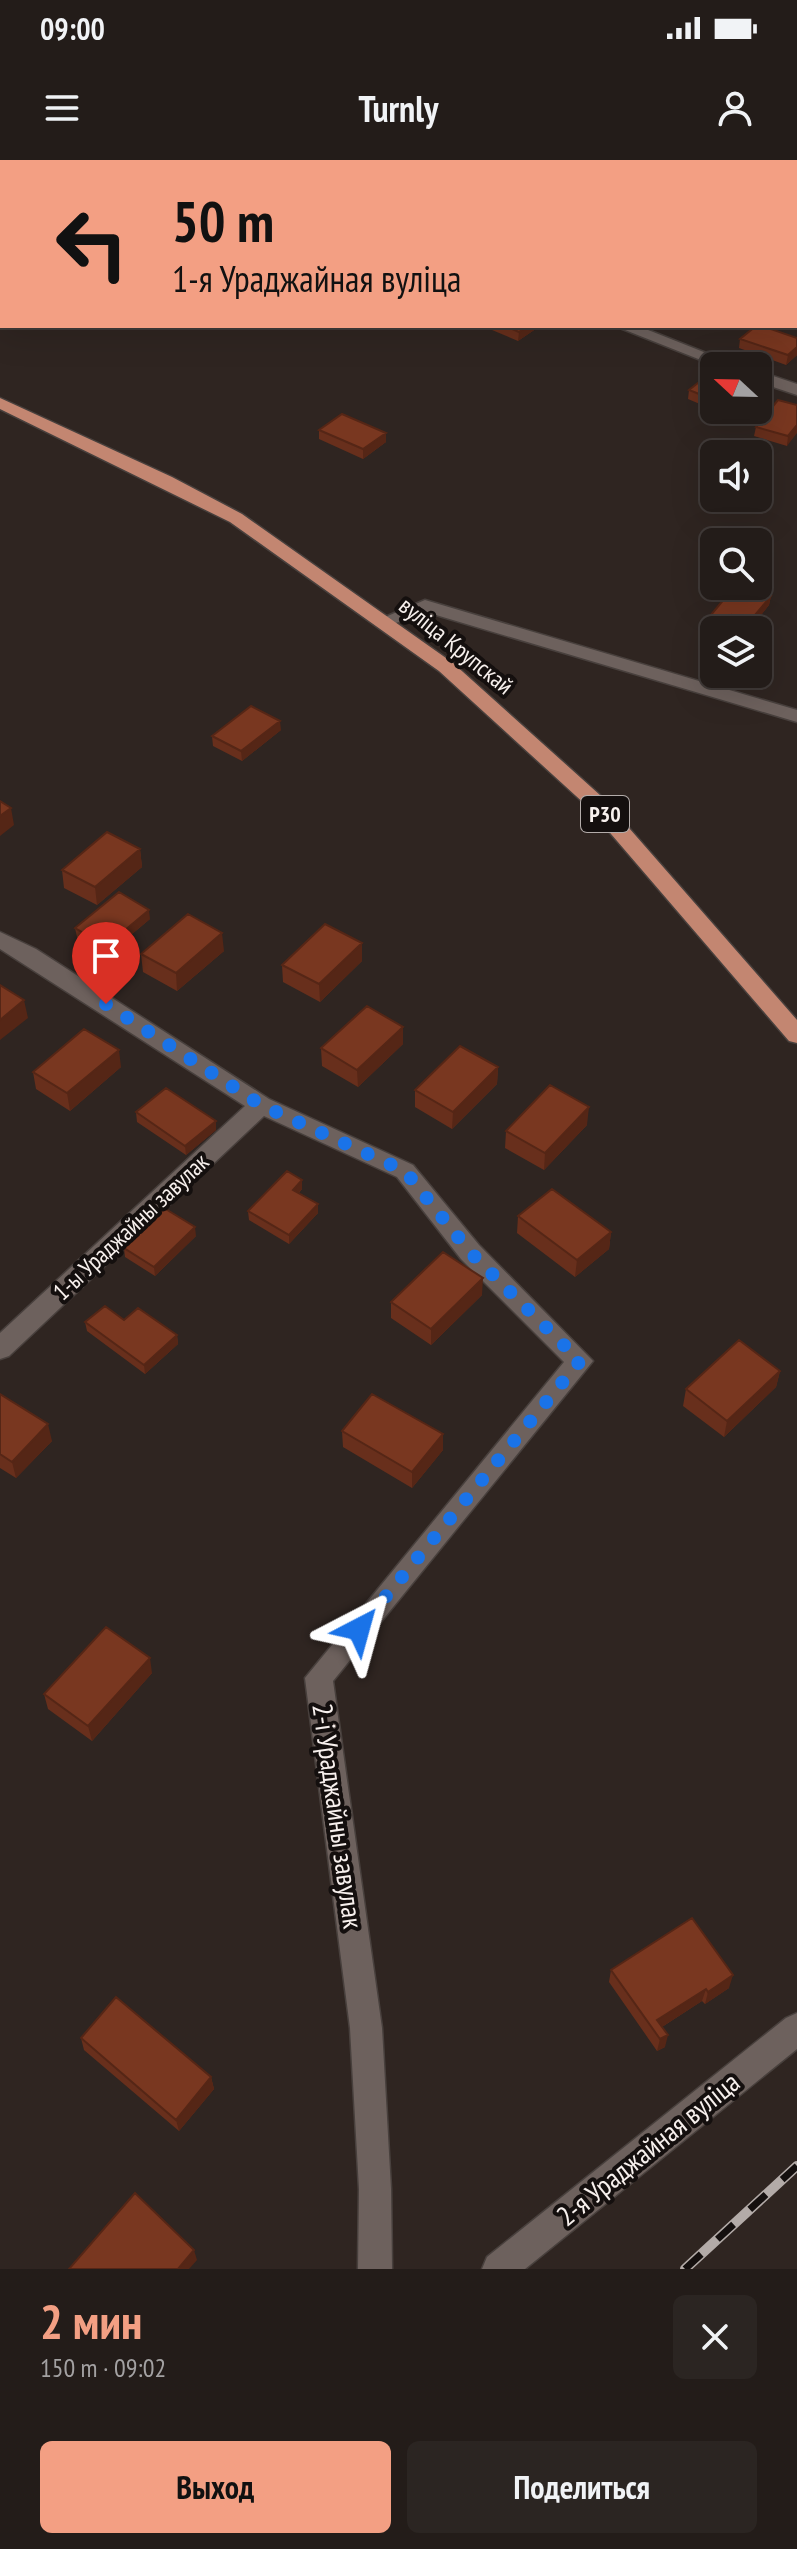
<!DOCTYPE html>
<html lang="ru">
<head>
<meta charset="utf-8">
<style>
  body { margin:0; font-family:"PT Sans Narrow",sans-serif; background:#2b2522; color:#f1f3f6; height:100vh; display:flex; flex-direction:column; font-size:30px; white-space:nowrap }
  * { box-sizing:border-box; margin:0 }
  p { font-size:26px; color:#a3a1a2 }
  .icon { flex:none; width:44px; height:44px; fill:none; stroke:currentColor; stroke-width:2; stroke-linecap:round; stroke-linejoin:round }
  .map { position:relative; height:2109px; overflow:hidden }
  .panel { display:flex; flex-direction:column; background:#231c19; flex:1 }
  .panel>* { flex:none }
  .guide { position:absolute; left:0px; top:0px; width:798px; height:168px; box-shadow:0 8px 32px #0002,0 0 0 2px #403a38; background:#f39f83; color:#111; overflow:hidden }
  .needle { width:52px; rotate:292deg }
  .tools { position:absolute; left:700px; top:192px; display:grid; gap:16px }
  .tools a { display:grid; place-items:center; width:72px; height:72px; border-radius:12px; background:#231c19; box-shadow:0 8px 32px #0002,0 0 0 2px #403a38; font-size:40px }
  .pin { position:absolute; display:grid; place-items:center; width:68px; height:68px; color:#fff; margin:-82px -34px; border-radius:50% 50% 50% 0; rotate:-45deg; box-shadow:0 0 8px #0007 }
  .pin .icon { rotate:45deg }
  .me { position:absolute; width:88px; margin:-44px; rotate:39deg; stroke-linejoin:round; filter:drop-shadow(0 0 6px #0008) }
  .turn { display:flex; align-items:center; gap:28px; height:168px; padding:0 40px; font-size:36px }
  .turn .icon { width:104px; height:104px; stroke-width:2.5 }
  .turn b { display:block; font-size:56px; line-height:68px }
  .round { display:grid; place-items:center; flex:none; width:84px; height:84px; border-radius:12px; background:#2b2522 }
  .summary { display:flex; align-items:center; justify-content:space-between; height:136px; padding:0 40px }
  h1 { font-size:48px; font-weight:700; line-height:60px; color:#f39f83 }
  .action { display:flex; gap:16px; margin-top:auto; padding:16px 40px }
  .action a { flex:1; height:92px; border-radius:12px; background:#f39f83; color:#111; font-size:32px; font-weight:700; line-height:92px; text-align:center }
  .action a+a { background:#2b2522; color:#f1f3f6 }
  .status { display:flex; justify-content:space-between; align-items:center; height:56px; padding:0 40px; background:#231c19; direction:ltr }
  .status svg { height:22px; fill:currentColor }
  header { display:flex; justify-content:space-between; align-items:center; height:104px; padding:0 40px; background:#231c19; font-size:36px; font-weight:700 }
  .map>svg:first-child { display:block }
  .lines { fill:none; stroke-linecap:round; stroke-linejoin:round }
  .street-casing { stroke:#48403d; stroke-width:3 }
  .primary-casing { stroke:#48403d; stroke-width:3 }
  .street { fill:#6d615d; fill-rule:evenodd }
  .primary { fill:#c38671; fill-rule:evenodd }
  .rail-casing { stroke:#b3aba8; stroke-width:10 }
  .rail { stroke:#140f0e; stroke-width:7; stroke-dasharray:22; stroke-linecap:butt }
  .wall { fill:#682f1c }
  .shaded-wall { fill:#552616 }
  .building { fill:#793720; stroke:#552616; stroke-width:2 }
  .route { stroke:#1a73e8; stroke-width:14; stroke-dasharray:0 25.2 }
  .labels { text-anchor:middle; stroke-width:8; stroke-linejoin:round; paint-order:stroke }
  .shield { fill:#140f0e; stroke:#b3acaa; stroke-width:2 }
  .shield-label { font-size:22px; font-weight:bold; fill:#f7f0ed }
  .street-label { font-size:24px; fill:#f7f0ed; stroke:#140f0e }
  .near-street-label { font-size:28px; fill:#f7f0ed; stroke:#140f0e }
</style>
</head>
<body>
<div class="status"><b>09:00</b><svg viewBox="0 0 49 12"><path d="M0 12V9h3v3zM5 12V6h3v6zM10 12V3h3v9zM15 12V0h3v12zM26 1h20v11H26zM47 4h2v5h-2z"/></svg></div>
<header><svg class="icon" aria-label="menu" viewBox="0 0 24 24"><path d="M4 6h16M4 12h16M4 18h16"/></svg>Turnly<svg class="icon" aria-label="person" viewBox="0 0 24 24"><circle cx="12" cy="8" r="4"/><path d="M4 21q1-7 8-7t8 7"/></svg></header>
<div class="map">
<svg width="797" height="2109" viewBox="0 0 797 2109">
  <rect width="100%" height="100%" fill="#2f2521"/>
  <g class="lines">
    <defs>
      <path id="street" d="M166,0H185L186,2H167Z
        M615,166H638L739,206H716Z
        M758,211L797,224V235L758,222Z
        M425,440L797,550V562L426,452L385,467L376,461Z
        M0,772L36,789L269,939L413,1005L479,1085L593,1201L333,1521L382,1868L391,2029L392,2109H358L359,2029L350,1868L305,1518L564,1202L461,1099L397,1017L264,956L9,1196L0,1199V1173L245,946L0,789Z
        M797,1853V1889L525,2109H482L487,2097L786,1858Z"/>
      <path id="primary" d="M0,238L172,317L242,354L453,503L601,636L797,860V883L789,881L587,646L439,511L230,362L0,249Z"/>
    </defs>
    <use href="#street" class="street-casing"/>
    <use href="#primary" class="primary-casing"/>
    <use href="#street" class="street"/>
    <use href="#primary" class="primary"/>
    <defs>
      <path id="rail" d="M685,2109L797,2006"/>
    </defs>
    <use href="#rail" class="rail-casing"/>
    <use href="#rail" class="rail"/>
  </g>
  <path class="wall" d="M716,0H756L752,2H720Z
    M492,166H540L518,181L492,170Z
    M797,178V195L786,205L739,188L740,179Z
    M714,217V250L688,239L689,230Z
    M797,245L787,286L754,276L756,267Z
    M715,250H744L734,258Z
    M319,270L386,282L363,299L319,279Z
    M771,436L769,445L749,470L730,465L726,470H723L708,465L710,456Z
    M281,570L242,601L213,586L212,576Z
    M140,689L142,707L97,745L64,728L62,710Z
    M150,759L107,795L77,777L75,768Z
    M224,791L177,831L143,812L141,794Z
    M362,801L320,842L283,822L282,805Z
    M403,884L358,927L322,906L321,888Z
    M121,907L70,951L36,929L33,912Z
    M498,907L497,924L452,969L415,947V930Z
    M136,952L216,970L186,995L137,962Z
    M587,965L544,1010L505,988L506,971Z
    M302,1020V1029L299,1033L318,1053L289,1084L249,1060L248,1051Z
    M518,1056L611,1072L609,1089L575,1117L517,1073Z
    M196,1076L155,1116L125,1097L124,1088Z
    M482,1135L431,1185L391,1158V1142Z
    M124,1160L177,1175L178,1184L145,1214L87,1171L85,1162Z
    M780,1211L776,1227L724,1277L683,1246L686,1229Z
    M0,1234L52,1281L16,1318L0,1308Z
    M342,1271L443,1274V1290L412,1328L343,1287Z
    M152,1513L92,1581L48,1549L44,1534Z
    M611,1810L729,1828L705,1844L702,1841L662,1867L665,1887L657,1891L609,1822Z
    M81,1878L211,1917L214,1929L179,1971L84,1890Z"/>
  <path class="shaded-wall" d="M120,0H134V1L117,2Z
    M743,0H756L752,2H741Z
    M527,166H540L518,181L519,172Z
    M797,187V195L786,205L788,195Z
    M735,250H744L734,258Z
    M797,265V273L787,286L788,276Z
    M386,273V282L363,299V289Z
    M771,436L769,445L749,470L750,461Z
    M732,455L730,465L725,470L727,461Z
    M280,561L281,570L242,601L241,591Z
    M11,648L14,665L0,676V656Z
    M140,689L142,707L97,745L95,727Z
    M149,750L150,759L107,795L106,786Z
    M222,773L224,791L177,831L176,813Z
    M362,783V801L320,842L319,824Z
    M24,840L28,858L0,880V860Z
    M403,867V884L358,927L357,910Z
    M119,890L121,907L70,951L67,933Z
    M498,907L497,924L452,969L453,952Z
    M589,947L587,965L544,1010L545,993Z
    M216,961V970L186,995L185,986Z
    M302,1020V1029L293,1039V1030Z
    M318,1044V1053L289,1084V1075Z
    M195,1067L196,1076L155,1116L154,1107Z
    M611,1072L609,1089L575,1117L577,1100Z
    M483,1118L482,1135L431,1185V1169Z
    M177,1175L178,1184L145,1214L144,1205Z
    M780,1211L776,1227L724,1277L727,1261Z
    M48,1264L52,1281L16,1318L12,1302Z
    M443,1274V1290L412,1328V1312Z
    M150,1498L152,1513L92,1581L88,1566Z
    M733,1815L729,1828L705,1844L708,1832Z
    M706,1829L702,1841L654,1872L657,1860Z
    M668,1875L665,1887L657,1891L660,1879Z
    M211,1917L214,1929L179,1971L176,1960Z
    M194,2090L197,2100L189,2109H178Z"/>
  <path class="building" d="M82,0H120L117,2H79Z
    M264,0H315L320,2H268Z
    M543,0H572L578,2H540Z
    M505,166H527L519,172Z
    M756,166H762L797,178V187L788,195L740,179Z
    M708,215L714,217V240L689,230Z
    M778,240L797,245V265L788,276L756,267Z
    M342,254L386,273L363,289L319,270Z
    M735,426H742L771,436L750,461L732,455L727,461L710,456Z
    M251,546L280,561L241,591L212,576Z
    M0,641L11,648L0,656Z
    M107,672L140,689L95,727L62,710Z
    M119,732L149,750L106,786L75,768Z
    M188,754L222,773L176,813L141,794Z
    M325,764L362,783L319,824L282,805Z
    M0,825L24,840L0,860Z
    M367,846L403,867L357,910L321,888Z
    M84,869L119,890L67,933L33,912Z
    M460,886L498,907L453,952L415,930Z
    M550,925L589,947L545,993L506,971Z
    M166,928L216,961L185,986L136,952Z
    M287,1011L302,1020L293,1030L318,1044L289,1075L248,1051Z
    M552,1029L611,1072L577,1100L518,1056Z
    M164,1048L195,1067L154,1107L124,1088Z
    M443,1092L483,1118L431,1169L391,1142Z
    M105,1146L124,1160L138,1148L177,1175L144,1205L85,1162Z
    M739,1180L780,1211L727,1261L686,1229Z
    M0,1234L48,1264L12,1302L0,1294Z
    M372,1234L443,1274L412,1312L342,1271Z
    M106,1467L150,1498L88,1566L44,1534Z
    M692,1758L733,1815L708,1832L706,1829L657,1860L668,1875L660,1879L611,1810Z
    M116,1837L211,1917L176,1960L81,1878Z
    M135,2033L194,2090L178,2109H69Z"/>
  <g class="lines">
    <path class="route" d="M106,844L261,945L405,1011L470,1092L580,1201L359,1469"/>
  </g>
  <g class="labels">
    <rect class="shield" x="581" y="636" width="48" height="36" rx="6"/>
    <g class="shield-label">
      <text x="605" y="662">Р30</text>
    </g>
    <g class="street-label">
      <text transform="translate(456 486) rotate(39)" y="8">вуліца Крупскай</text>
      <text transform="translate(131 1067) rotate(-43)" y="8">1-ы Ураджайны завулак</text>
    </g>
    <g class="near-street-label">
      <text transform="translate(338 1656) rotate(82)" y="10">2-і Ураджайны завулак</text>
      <text transform="translate(648 1989) rotate(-39)" y="10">2-я Ураджайная вуліца</text>
    </g>
  </g>
</svg>
<div class="tools">
<a><svg class="needle" viewBox="-14 -14 28 28"><path d="M0-13l5 13h-10z" fill="#e53935"/><path d="M0 13l5-13h-10z" fill="#a3a1a2"/></svg></a>
<a><svg class="icon" aria-label="sound" viewBox="0 0 24 24"><path d="M4 9h4l5-4v14l-5-4H4zM17 9q2 3 0 6"/></svg></a>
<a><svg class="icon" aria-label="search" viewBox="0 0 24 24"><circle cx="10" cy="10" r="6"/><path d="M15 15l6 6"/></svg></a>
<a><svg class="icon" aria-label="layers" viewBox="0 0 24 24"><path d="M12 4l9 5-9 5-9-5zM3 14l9 5 9-5"/></svg></a>
</div>
<div class="pin" style="left:106px;top:844px;background:#d93025"><svg class="icon" aria-label="arrive" viewBox="0 0 24 24"><path d="M6 21V4h12l-3 4 3 4H6"/></svg></div>
<svg class="me" style="left:359px;top:1469px" viewBox="-20 -20 40 40"><path d="M0-17L14 15 0 8-14 15z" fill="#1a73e8" stroke="#fff" stroke-width="4"/></svg>
<div class="guide">
<div class="turn"><svg class="icon" aria-label="left" viewBox="0 0 24 24"><path d="M17 20v-9H6M10 6l-5 5 5 5"/></svg><div><b>50 m</b>1-я Ураджайная вуліца</div></div>
</div>
</div>
<section class="panel">
<div class="summary"><div><h1>2 мин</h1><p>150 m · 09:02</p></div><a class="round"><svg class="icon" aria-label="close" viewBox="0 0 24 24"><path d="M6 6l12 12M18 6L6 18"/></svg></a></div>
<div class="action"><a>Выход</a><a>Поделиться</a></div>
</section>
</body>
</html>
